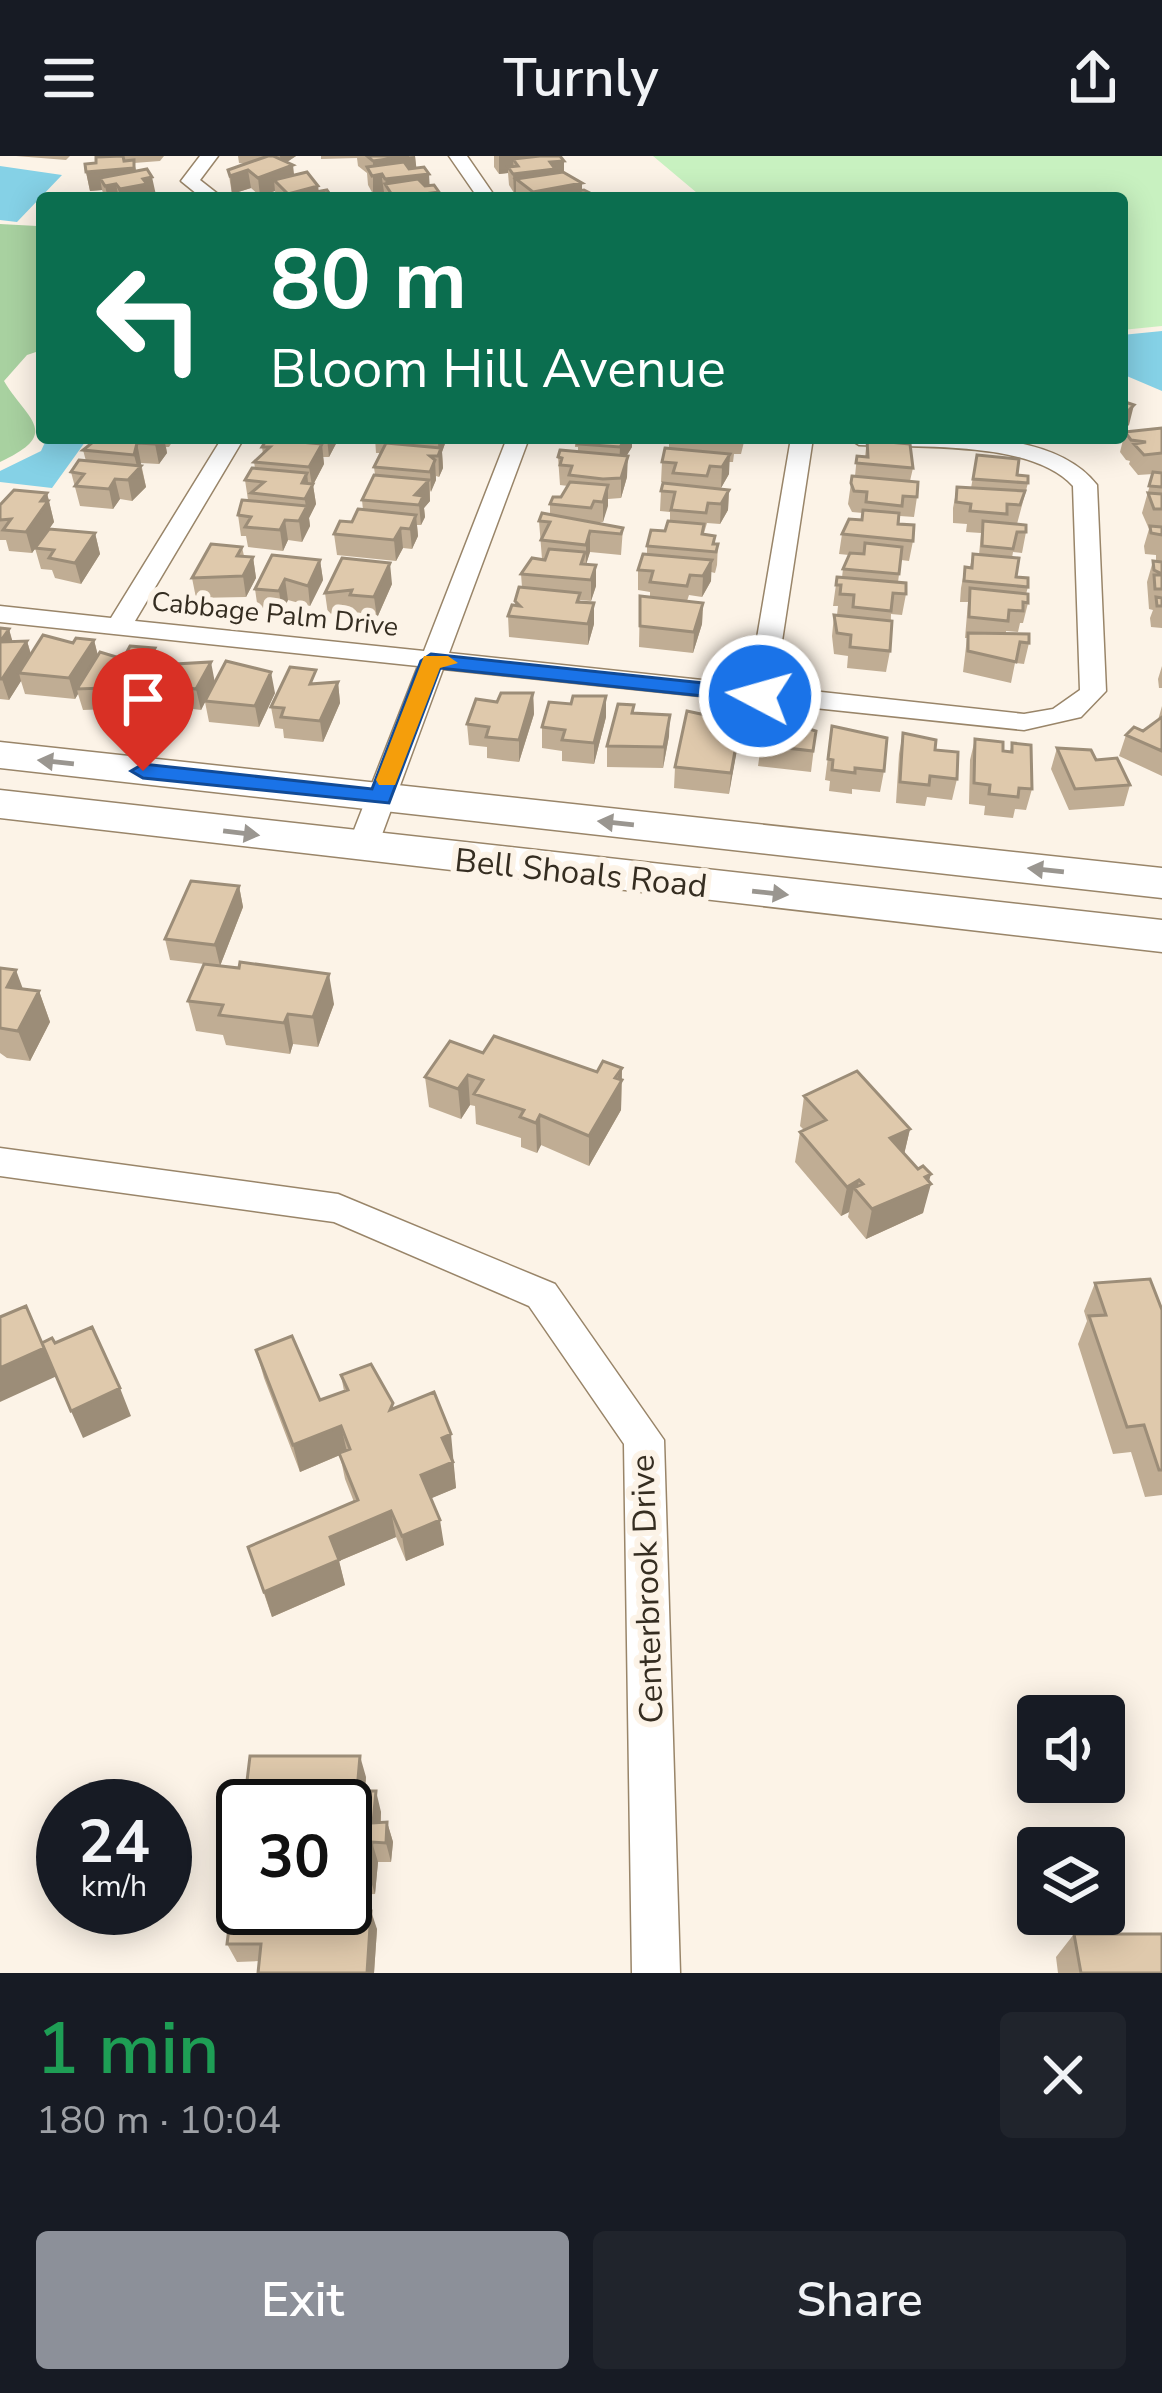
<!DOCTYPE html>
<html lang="en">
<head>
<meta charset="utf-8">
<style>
  body { margin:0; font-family:"Nunito Sans",sans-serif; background:#20242c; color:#f1f3f6; height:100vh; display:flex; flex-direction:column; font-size:45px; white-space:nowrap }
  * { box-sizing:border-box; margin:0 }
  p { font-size:39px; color:#9ea1a6 }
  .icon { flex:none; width:66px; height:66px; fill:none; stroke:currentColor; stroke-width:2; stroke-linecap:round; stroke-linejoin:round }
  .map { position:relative; height:1817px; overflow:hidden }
  .drawer { display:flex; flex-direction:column; background:#171b24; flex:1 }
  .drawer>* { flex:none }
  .hud { position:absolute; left:36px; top:36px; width:1092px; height:252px; border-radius:12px; box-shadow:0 6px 30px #0003; background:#0b6e4f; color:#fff; overflow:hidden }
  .tools { position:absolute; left:1017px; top:1539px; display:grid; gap:24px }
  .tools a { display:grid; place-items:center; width:108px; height:108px; border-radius:12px; background:#171b24; box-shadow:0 6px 30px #0003; font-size:60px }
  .speed { position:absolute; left:36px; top:1623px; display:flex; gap:24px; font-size:60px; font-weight:700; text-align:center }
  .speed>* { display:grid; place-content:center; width:156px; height:156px; border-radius:50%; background:#171b24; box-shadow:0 6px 30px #0003; line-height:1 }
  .speed small { font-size:30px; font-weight:400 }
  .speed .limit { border:6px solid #111; border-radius:18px; background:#fff; color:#111 }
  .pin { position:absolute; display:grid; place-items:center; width:102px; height:102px; color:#fff; margin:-123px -51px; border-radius:50% 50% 50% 0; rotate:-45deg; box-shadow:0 0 12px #0007 }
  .pin .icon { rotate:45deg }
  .me { position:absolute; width:132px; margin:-66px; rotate:276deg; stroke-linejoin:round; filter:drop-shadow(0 0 9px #0008) }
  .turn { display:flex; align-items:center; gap:42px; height:252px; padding:0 36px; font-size:54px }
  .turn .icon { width:156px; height:156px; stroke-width:2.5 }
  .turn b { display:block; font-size:84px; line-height:102px }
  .round { display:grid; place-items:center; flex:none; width:126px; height:126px; border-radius:12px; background:#20242c }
  .headline { display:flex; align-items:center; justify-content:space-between; height:204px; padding:0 36px }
  h1 { font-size:72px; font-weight:600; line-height:90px; color:#1e9e55 }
  .cta { display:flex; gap:24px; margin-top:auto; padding:24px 36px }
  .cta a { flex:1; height:138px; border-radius:12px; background:#8c9099; color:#fff; font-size:48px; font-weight:600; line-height:138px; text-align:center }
  .cta a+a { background:#20242c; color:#f1f3f6 }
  header { display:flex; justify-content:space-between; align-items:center; height:156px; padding:0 36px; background:#171b24; font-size:54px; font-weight:600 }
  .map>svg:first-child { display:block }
  .green { fill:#c8f1c0 }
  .forest { fill:#a8d1a0 }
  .water { fill:#85d1e6 }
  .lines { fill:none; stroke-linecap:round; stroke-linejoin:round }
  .street-casing { stroke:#998569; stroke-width:3 }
  .secondary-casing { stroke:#998569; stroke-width:3 }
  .street { fill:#fff; fill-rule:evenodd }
  .secondary { fill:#fff; fill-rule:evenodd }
  .wall { fill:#c0ad94 }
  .shaded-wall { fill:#9c8d78 }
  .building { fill:#dfc9ac; stroke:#9c8d78; stroke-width:3 }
  .oneway { fill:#9a9690 }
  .route { fill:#1a73e8; stroke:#114b97; stroke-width:3 }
  .slow { fill:#f59e0b }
  .labels { text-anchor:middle; stroke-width:12; stroke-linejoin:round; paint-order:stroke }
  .far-street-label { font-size:27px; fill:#352d21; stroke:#fcf3e7 }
  .street-label { font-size:33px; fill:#352d21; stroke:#fcf3e7 }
</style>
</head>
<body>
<header><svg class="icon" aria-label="menu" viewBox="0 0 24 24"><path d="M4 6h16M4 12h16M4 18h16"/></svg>Turnly<svg class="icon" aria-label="share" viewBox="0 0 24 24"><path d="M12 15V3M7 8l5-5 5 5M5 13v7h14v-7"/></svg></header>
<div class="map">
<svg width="1162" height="1817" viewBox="0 0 1162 1817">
  <rect width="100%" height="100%" fill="#fcf3e7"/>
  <path class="green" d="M653,0H1162V170L1122,174V42H703Z"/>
  <path class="forest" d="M42,54V194L27,199L4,225C27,264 63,277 0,306V68L37,70Z"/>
  <path class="water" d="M0,10L62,19L17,66L0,64Z
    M1162,175V235L1122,218V179Z
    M47,282H88L52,332L0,326V315L41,295Z"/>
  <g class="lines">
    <defs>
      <path id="street" d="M200,0H218L200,24L223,42H202L181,25Z
        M449,0H467L496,42H478Z
        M222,282H244L135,465L424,495L507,282H529L449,497L749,529L791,282H813L775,531L1024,558L1053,553L1080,534L1073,330C1031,284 918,292 859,289L848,282C919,282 1048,266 1097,329L1106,535L1081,561L1024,574L443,513L377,692L362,702L352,699L347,692L418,510L0,466V450L111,462Z
        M0,992L338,1038L555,1128L664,1284L680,1817H632L624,1288L529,1150L334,1066L0,1020Z"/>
      <path id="secondary" d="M0,586L1162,712V742L0,612Z
        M0,634L1162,764V796L0,662Z"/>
    </defs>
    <use href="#street" class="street-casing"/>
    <use href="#secondary" class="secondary-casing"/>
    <use href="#street" class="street"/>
    <use href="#secondary" class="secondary"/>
  </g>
  <path class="wall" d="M16,0H70L66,4Z
    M110,0H164L160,5L134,7L136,15L156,39L151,40L155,42H105L102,34L90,35L86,16L96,7Z
    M238,0H296L287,6L294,19L319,35L332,41L344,42H276L275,35L260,40L251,32L232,38L228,14L246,8L239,7Z
    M321,0H415L416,12L429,30L439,36L441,42H386L384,36L373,38L368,29L367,17L358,10L357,2L321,3Z
    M494,0H560L564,5V16L582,34L600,42H518L516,36L514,37L509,29L508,17L499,18L494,11Z
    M1162,272V472L1151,471L1150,462L1153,454L1149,453L1147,426L1153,405H1156V399L1145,398L1144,390L1149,373L1142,357L1153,318L1138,319L1129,308L1130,305L1126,304L1120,296L1125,276Z
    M98,282H174V283L169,291H166L167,297L159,308L141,307L146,331L132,345L120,343L113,353L80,350L71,316L86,305L83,294Z
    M274,282H339L329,301H323L324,308L313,329L316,348L309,362L310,370L302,386L288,384L283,395L248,391L246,380H241L238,359L248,344L245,324L255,312L254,306L263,298L262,291Z
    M375,282H447L442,296L443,312L439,321L436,320V324L430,336V345L424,352L425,361L421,369H417L418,380L412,393L403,392L396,405L337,399L334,378L352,366L363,354L362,344L375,319L374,311L381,297H376Z
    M575,282H632V291L626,300L627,321L621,342L608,343L603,366L593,367L623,372L621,399L590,396L586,408L596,430L591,445L580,444L594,468L588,489L509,481L508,460L515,450V445L522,431L521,418L542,403L539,365L550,359V348L561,341L568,330L560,329L558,301L578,296V291H575Z
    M669,282H745L741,298H734L733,306H729V318L721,332H708L729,334L728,354L720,368L707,367L704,377L714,388H718L717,409L715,417L711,416V425L702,441L689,439L687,445L703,447L702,468L693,497L639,491L640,440L650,441V436L638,434V414L647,398V390L665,375L670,365V356L660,355L661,335L673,328L661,326L662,306L669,292Z
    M867,284L913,312L910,325L917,341L914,361L900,360L899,368L913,385L909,405L901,404L898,426L906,438L902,459L891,458L890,495L886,516L847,512L848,500L834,498L832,480L834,459H837L838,450H833L837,421H842L843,413L849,399L839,398L842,378L862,364L863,357L852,356L848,348L852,320H855L857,300L865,301Z
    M977,299L1017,319L1028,327L1017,368L1026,376L1022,397L1013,396L1012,402L1016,421L1028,431L1026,438L1028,447L1023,467H1020L1018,476L1006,475V477L1029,487L1024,508L1015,507L1011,527L963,516L967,482H965L968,446H960L961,432L965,411H970L973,398L979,399L981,377L966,376L967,368L953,367V352L957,331L971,332Z
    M47,337L54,366L32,397L9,395L6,384H0V349Z
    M95,377L100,398L81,428L55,422L52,414L41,413L35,392Z
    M242,391L244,400L253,401L256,422L246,441L196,442L192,422Z
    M320,404L323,424L310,450L288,444L282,456L258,454L255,433Z
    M392,428L377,462L352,459V455L328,458L325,437Z
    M0,472L9,473L12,486L27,485L31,498L94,484L98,500L123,503L155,492L159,509L215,526L275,537L259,571L209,566L205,546L201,554L193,553L187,565L162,562L159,550L152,549L149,533L138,552L83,554L78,538L75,543L25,538L21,525L9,544L0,543Z
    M1162,510V532H1159L1158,523Z
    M338,526L340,547L323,586L284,582L283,573L275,572L271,551L318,527Z
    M533,537L534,558L519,606L487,602V591L469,589L467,568L497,546Z
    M606,540V561L594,608L562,605V595L542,592V571L571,548Z
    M634,549V557L669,580L663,612L607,611V590Z
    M1162,550V620L1119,600L1126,579L1143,575L1158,564Z
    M832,570L884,615L880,636L852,633V638L829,635L830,625L825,624Z
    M718,571L739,573L729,638L674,632L675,611Z
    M816,575L811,616L758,610L761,589Z
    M903,577L935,594L957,623L952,644L927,641L925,650L896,647L899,598Z
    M975,583L1003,595L1010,596L1012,587L1032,633L1026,654L1015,653L1013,662L984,659L985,650L969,648L970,604Z
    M1057,592L1096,604L1130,629L1124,650L1069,654L1051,613Z
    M239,730L243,751L220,810L334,848L318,891L293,888L290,898L226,889L223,879L196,875L188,845L204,808L170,804L165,783Z
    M0,812L23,833L39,835L50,866L30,905L7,902L0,897Z
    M483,897L597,916L622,912L621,954L589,1010L541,989L537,997L521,991V982L476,968L475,950L470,949L461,963L429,951L425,921Z
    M804,940L910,973L904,998L929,1025L923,1057L866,1083L848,1061L849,1056L841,1060L795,1006L800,976L804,974L800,970Z
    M1095,1127L1162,1154V1339L1145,1341L1131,1296L1113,1298L1078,1188L1087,1165L1084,1155Z
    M256,1194L320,1244L344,1235L341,1219L393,1247V1252L454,1305L453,1306L456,1332L431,1342L444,1389L406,1405L396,1381L339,1405L345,1429L272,1461L248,1391L354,1346L345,1323L340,1299L300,1316L264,1222Z
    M366,1621L365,1635L381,1656V1667L387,1666L393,1686L391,1706H378L375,1738L355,1739L353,1755L377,1773L374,1817H258L259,1805L237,1806L227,1788L345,1650Z
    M1074,1778L1162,1817H1058L1056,1801Z"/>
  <path class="shaded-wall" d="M280,0H296L281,10Z
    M415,0L417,17L382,22L384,36L373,38V5Z
    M499,0H549L518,10L513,3L514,16L508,11V17L499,18Z
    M134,4L137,22L143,23L152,21L156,39L149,42H121L116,28L119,42H108L105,30L100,22L102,34L90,35L86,16Z
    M564,5V23H516V36L514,37L513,18L550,6Z
    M293,9L295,27L274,24L275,35L260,40L258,22Z
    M248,14L251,32L232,38L230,20Z
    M429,18L430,36L386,29L385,23Z
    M582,27V42H533V36Z
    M318,30L320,42H289L288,38Z
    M439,36V42H395Z
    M1134,249L1129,269L1122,276V261Z
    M159,282H164L167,297L159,308L155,288Z
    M327,282H339L329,301Z
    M438,282H447L442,296L443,312L439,321Z
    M626,282H632V291L619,312L620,291Z
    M137,287L141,307L140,312L141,310L146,331L132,345L128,324L138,314L134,299Z
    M322,288L324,308L313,329L316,348L309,362L310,370L302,386L299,365L306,351L302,327L307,317L309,335L312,330L309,311Z
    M730,298L729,318L721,332L722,311Z
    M628,300L627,321L621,342V322Z
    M435,304L436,324L431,336L430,316Z
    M115,323L120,343L113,353L109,333Z
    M429,324L430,345L424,352L425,361L421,369L419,349L415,339Z
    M608,329V350L603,366V346Z
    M729,334L728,354L720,368L721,348Z
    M47,337L54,366L32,397L26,376Z
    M416,359L418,380L412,393L410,373Z
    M285,364L288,384L283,395L280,374Z
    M401,372L403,392L396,405L394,384Z
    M590,375V396L586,409V389Z
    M95,377L100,398L81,428L75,407Z
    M253,401L256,422L246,441L243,420Z
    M320,404L323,424L310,450L308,430Z
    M712,404L711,425L702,441L703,420Z
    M390,407L392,428L377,462L374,441Z
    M596,409V430L591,445V424Z
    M285,423L288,444L282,456L279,435Z
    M594,447V468L588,489V468Z
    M703,447L702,468L693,497L694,476Z
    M9,473L15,494L0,487Z
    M94,484L99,504L77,533L78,538L75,543L69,522Z
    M27,485L33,506L19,517L21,525L9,544L2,523Z
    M155,492L160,513L147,528L149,533L138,552L133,531Z
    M211,506L215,527L201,554L196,533Z
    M271,516L275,537L259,571L255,550Z
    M338,526L340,547L323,586L320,565Z
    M189,532L193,553L187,565L183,544Z
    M533,537L534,558L519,606V584Z
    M606,540V561L594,608V587Z
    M670,559L669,580L663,612L664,591Z
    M739,573L737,594L729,638L731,617Z
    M239,730L243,751L220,810L215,789Z
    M16,814L27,844L7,831Z
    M329,818L334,848L318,891L313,861Z
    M39,835L50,866L30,905L18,875Z
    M288,858L293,888L290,898L284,867Z
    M622,912L621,954L589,1010V980Z
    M468,919L470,949L461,963L458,933Z
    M540,959L541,989L537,997L536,967Z
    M910,973L903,1003L890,982Z
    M931,1018L928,1029L931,1028L923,1057L866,1083L872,1053Z
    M859,1024L857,1036L854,1032L849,1056L841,1060L847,1031Z
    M44,1192L57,1220L0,1246V1212Z
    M120,1232L131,1260L83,1282L71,1255Z
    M341,1270L347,1296L300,1316L293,1289Z
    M451,1278L456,1332L425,1345L421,1319L442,1282Z
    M391,1355L396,1381L339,1405L345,1429L272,1461L264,1436L330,1381Z
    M440,1364L444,1389L406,1405L402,1380Z
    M360,1600L366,1621L363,1656L357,1635Z
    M376,1635L381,1656L379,1687L373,1667Z
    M387,1666L393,1686L391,1706L386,1687Z
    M372,1686L378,1706L375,1738L369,1719Z
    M348,1720L355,1739L352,1774L345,1755Z
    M371,1755L377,1773L374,1817H367Z"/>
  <path class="building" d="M123,0L124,5L134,4V12L86,16L85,8L96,7V1Z
    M268,0H273L293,9L258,22L248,14L230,20L228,14Z
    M367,0H409L373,5Z
    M540,0H560L564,5L550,6L555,13L513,18L508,11L518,10L513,3Z
    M404,6L409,13L424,11L429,18L385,23L382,18L372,20L367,11Z
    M147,13L152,21L143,23L147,28L120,33L116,28L105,30L100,22Z
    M307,16L318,30L288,38L274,24Z
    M563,16L582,27L533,36L516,23Z
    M418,23L425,30L434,29L439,36L394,42L385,28Z
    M327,34L332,41L341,39L344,42H283Z
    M584,34L600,42H532Z
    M146,38L155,42H133Z
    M1122,245L1134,249L1122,261Z
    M1162,272V297L1144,299L1134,288L1146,286L1131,284L1125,276Z
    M98,282H159L155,288L137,287L134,299L83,294Z
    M581,282H626L620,291L578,288Z
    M692,282H735L734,286Z
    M267,283L322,288L309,311L254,306L270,291H262Z
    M867,284L910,288L913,312L856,307L857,300L868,301Z
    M386,287L441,292L438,300H430L435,304L430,316L374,311Z
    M665,292L730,298L722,311L710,310L707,320L673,317L676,307L662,306Z
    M560,294L628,300L621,322L603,323L569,319L572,310L560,309L562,302L558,301Z
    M977,299L1019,303L1017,319L1028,320V327L973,323Z
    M79,304L141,310L128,324L115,323L109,333L75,330L84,318L71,316Z
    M252,312L307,317L302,327L313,328L305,343L251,337L264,326L245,324Z
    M1153,316L1162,317V331L1149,330Z
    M374,319L429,324L415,339L423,340L419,349L362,344Z
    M852,320L918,326L917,341L903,340L902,350L866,346L867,336L854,335L851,327Z
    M570,326L608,329L603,346L594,345L591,352L550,348L553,341H561Z
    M663,327L729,334L721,348L708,347L706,357L671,354L675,336L661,335Z
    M957,331L1025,335L1020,349L1007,348V358L970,355L971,348L956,346Z
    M14,334L47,337L41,345H48L26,376L3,374L11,363L0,364V349Z
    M1148,337L1162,338V353H1154Z
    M242,344L307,350L299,365L285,364L280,374L245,371L251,361L238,359Z
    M358,353L416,359L410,373L401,372L394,384L334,378L340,365L352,366Z
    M863,354L899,357L898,368L914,369L913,385L842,378L849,363L862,364Z
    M542,357L623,372L621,378L590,375L586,389L541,384L550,366L539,365Z
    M668,365L704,368L702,378L715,380L713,388H718L716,396L647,390L651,374L665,375Z
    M983,365L1026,369V376H1017L1013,393L982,390Z
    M1150,370L1162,371V379L1151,377Z
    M49,373L95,377L75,407L49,402L54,394L35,392Z
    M865,387L902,391L899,418L843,413L850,397L864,398Z
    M211,388L242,391L237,400L253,401L243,420L192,422Z
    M549,393L585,396L581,408L596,409L591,424L521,418L532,402L545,404Z
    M643,398L712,404L703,420L690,419L687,430L650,426L653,415L638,414Z
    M973,398L1019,402L1016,421L1028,422V431L964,425L965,411L972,412Z
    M272,399L320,404L308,430L285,423L279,435L255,433Z
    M342,402L390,407L374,441L350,439L352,434L325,437Z
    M1153,405L1162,406V418L1154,414Z
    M1154,419H1162V433H1155Z
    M837,421L906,427V438L893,437L891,455L853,451L854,439L840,438L841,429H836Z
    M519,431L580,437L577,446L594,447L588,468L508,460L512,449L520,450L515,445Z
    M970,432L1028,438V447L1023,446V455L1009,454L1008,465L969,461Z
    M640,440L703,447L694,476L640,470Z
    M1156,441L1162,442V450H1157Z
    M834,459L892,465L890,495L850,491L851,479L837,477Z
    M0,472L9,473L0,486Z
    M968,477L1029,478V487L1020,486L1016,506L968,495Z
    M43,479L73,487L76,482L94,484L69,522L19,517Z
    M27,485L2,523H0V486Z
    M130,490L155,492L133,531L77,533L100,496L123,503Z
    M226,505L271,516L255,550L205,545Z
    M211,506L196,533L189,532L183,544L157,541L163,529L147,528L158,509Z
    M290,511L316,514L310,528L338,526L320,565L281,561L284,552L271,551Z
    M501,537H533L519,584L486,581L489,571L467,568L476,543L497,546Z
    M573,540H606L594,587L562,584L565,574L542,571L549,546L571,548Z
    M618,548L634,549L632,557L670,559L664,591L607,590Z
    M687,555L719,562L717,571L739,573L731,617L675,611Z
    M765,560L816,575L813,595L761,589Z
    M1162,561V595L1126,579L1134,571L1143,575Z
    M832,570L887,582L884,615L855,612V617L832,614L833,604L828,603Z
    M903,577L936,584L935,594L958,596L957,623L930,620L929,629L900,626Z
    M975,583L1003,586V595L1012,596V587L1031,589L1032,633L1019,632L1018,641L989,638L990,629L974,627Z
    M1057,592L1091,594L1096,604L1117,602L1130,629L1075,633Z
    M191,725L239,730L215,789L165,783Z
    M240,806L329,818L313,861L288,858L284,867L219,859L223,849L188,845L204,808L239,812Z
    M0,812L16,814L7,831L39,835L18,875L0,872Z
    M494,880L597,916L603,905L622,912L615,922L622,924L589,980L540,959L536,967L520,961L524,954L474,938L483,924L468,919L458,933L425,921L450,885L483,897Z
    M857,915L910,973L890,982L918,1013L923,1010L931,1018L925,1021L931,1028L872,1053L854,1032L863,1028L859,1024L847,1031L800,976L826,964L804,940Z
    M1150,1123L1162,1154V1314H1159L1144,1269L1127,1271L1089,1160L1106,1159L1095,1127Z
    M26,1150L44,1192L0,1212V1161Z
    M92,1171L120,1232L71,1255L42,1187L52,1182L55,1187Z
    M292,1180L320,1244L348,1234L341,1219L371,1208L393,1247L390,1254L434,1236L451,1278L442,1282L453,1306L421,1319L440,1364L402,1380L391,1355L330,1381L339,1404L264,1436L248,1391L358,1344L339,1297L350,1293L341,1270L293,1289L256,1194Z
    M250,1600H360L357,1635H376L373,1667L387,1666L386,1687L372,1686L369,1719L348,1720L345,1755H371L367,1817H258L261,1788H227L243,1658V1752H345V1650H244Z
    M1074,1778H1162V1817H1081Z"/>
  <defs><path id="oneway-solid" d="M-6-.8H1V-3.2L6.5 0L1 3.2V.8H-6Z" transform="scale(3)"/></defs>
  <g class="oneway">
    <use href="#oneway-solid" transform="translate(56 606) rotate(-174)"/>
    <use href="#oneway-solid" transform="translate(616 667) rotate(-174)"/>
    <use href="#oneway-solid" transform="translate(241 677) rotate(7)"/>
    <use href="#oneway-solid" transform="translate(1046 714) rotate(-174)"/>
    <use href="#oneway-solid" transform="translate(770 737) rotate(6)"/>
  </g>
  <path class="route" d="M431,498L760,533L771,540L760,546L440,512L389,647L143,622L131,615L143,608L372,633L421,505Z"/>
  <path class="slow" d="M424,500H448L458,507L440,512L395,629H379L376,624Z"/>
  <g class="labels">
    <g class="far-street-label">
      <text transform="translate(275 458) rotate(6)" y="9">Cabbage Palm Drive</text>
    </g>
    <g class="street-label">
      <text transform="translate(581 716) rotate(6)" y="12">Bell Shoals Road</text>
      <text transform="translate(646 1433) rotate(-92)" y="12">Centerbrook Drive</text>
    </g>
  </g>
</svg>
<div class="tools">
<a><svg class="icon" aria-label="sound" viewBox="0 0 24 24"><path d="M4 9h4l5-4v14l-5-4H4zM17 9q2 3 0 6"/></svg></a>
<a><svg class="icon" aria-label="layers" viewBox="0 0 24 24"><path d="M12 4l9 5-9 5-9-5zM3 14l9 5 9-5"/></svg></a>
</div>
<div class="speed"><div>24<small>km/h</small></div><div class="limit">30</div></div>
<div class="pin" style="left:143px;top:615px;background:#d93025"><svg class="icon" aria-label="arrive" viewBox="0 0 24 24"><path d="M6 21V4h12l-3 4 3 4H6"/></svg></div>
<svg class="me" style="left:760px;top:540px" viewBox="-20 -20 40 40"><circle r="17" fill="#1a73e8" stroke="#fff" stroke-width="3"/><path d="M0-11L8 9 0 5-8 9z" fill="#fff"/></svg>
<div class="hud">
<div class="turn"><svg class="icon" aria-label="left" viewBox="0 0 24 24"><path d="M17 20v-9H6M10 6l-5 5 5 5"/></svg><div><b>80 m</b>Bloom Hill Avenue</div></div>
</div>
</div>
<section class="drawer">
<div class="headline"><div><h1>1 min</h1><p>180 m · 10:04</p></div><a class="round"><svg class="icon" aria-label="close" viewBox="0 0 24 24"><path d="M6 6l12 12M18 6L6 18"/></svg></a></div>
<div class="cta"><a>Exit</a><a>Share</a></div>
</section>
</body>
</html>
